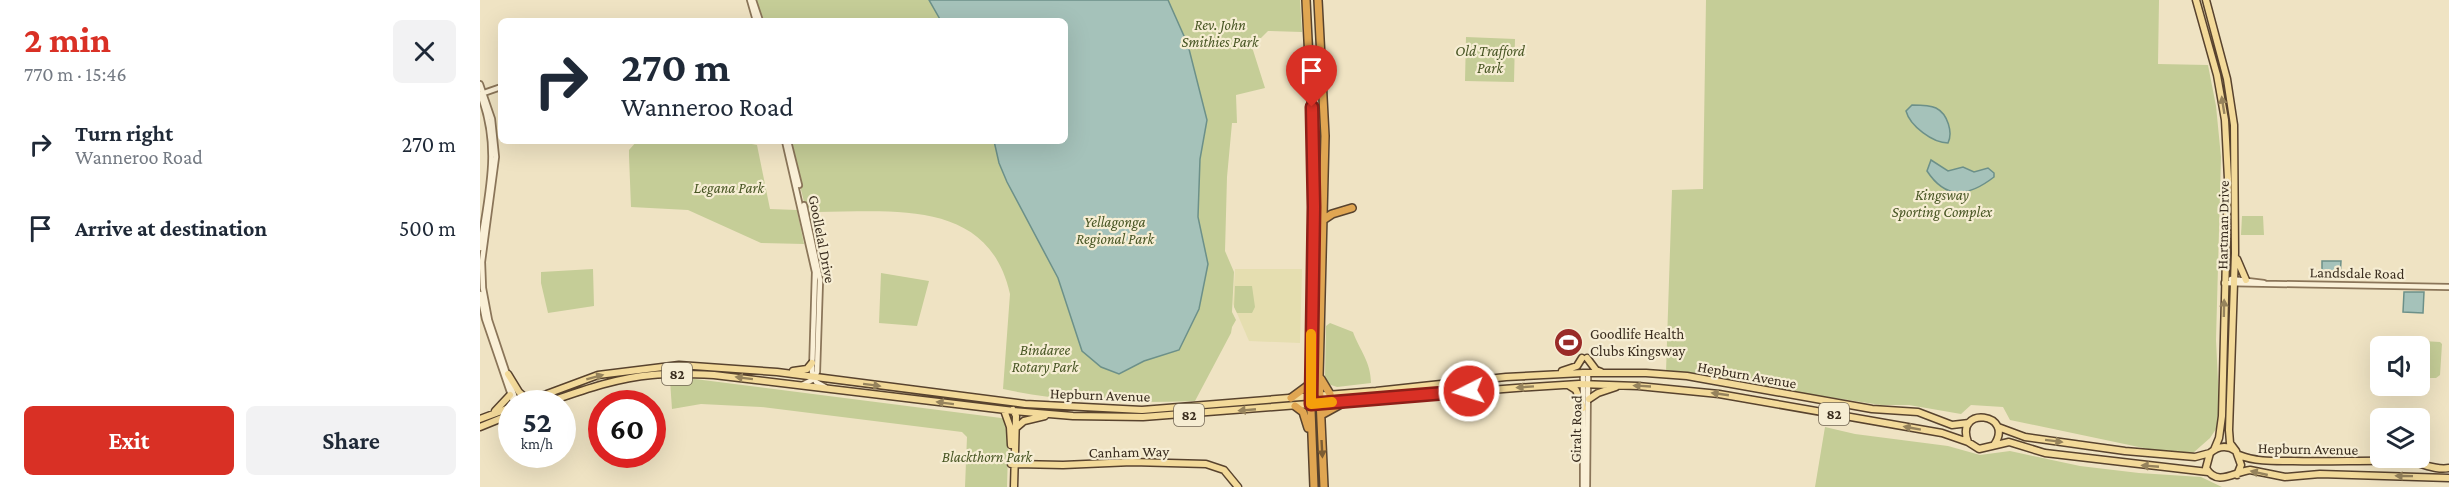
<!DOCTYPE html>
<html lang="en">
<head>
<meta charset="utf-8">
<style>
  body { margin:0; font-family:"Crimson Pro",serif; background:#f2f2f3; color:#1f2937; height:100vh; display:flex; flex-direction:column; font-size:22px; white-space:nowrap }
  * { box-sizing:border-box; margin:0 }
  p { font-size:20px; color:#747a83 }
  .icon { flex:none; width:33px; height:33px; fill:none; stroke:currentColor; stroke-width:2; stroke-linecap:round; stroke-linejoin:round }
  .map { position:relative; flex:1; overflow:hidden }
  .sheet { display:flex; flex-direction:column; background:#fff; width:480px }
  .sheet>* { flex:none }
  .hud { position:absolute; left:18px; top:18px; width:570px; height:126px; border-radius:9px; box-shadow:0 6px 24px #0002; background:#fff; color:#1f2937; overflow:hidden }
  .buttons { position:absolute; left:1890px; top:336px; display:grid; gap:12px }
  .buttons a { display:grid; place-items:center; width:60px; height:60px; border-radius:9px; background:#fff; box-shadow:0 6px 24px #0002; font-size:30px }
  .speed { position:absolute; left:18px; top:390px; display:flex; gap:12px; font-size:30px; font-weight:700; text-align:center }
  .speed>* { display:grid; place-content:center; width:78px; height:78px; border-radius:50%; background:#fff; box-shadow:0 6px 24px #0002; line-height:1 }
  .speed small { font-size:15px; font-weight:400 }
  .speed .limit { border:9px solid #d22; background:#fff; color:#111 }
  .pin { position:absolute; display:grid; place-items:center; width:51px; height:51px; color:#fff; margin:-62px -26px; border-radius:50% 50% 50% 0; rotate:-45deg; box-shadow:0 0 6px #0007 }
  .pin .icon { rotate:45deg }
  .me { position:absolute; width:66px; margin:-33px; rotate:265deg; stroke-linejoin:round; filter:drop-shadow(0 0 4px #0008) }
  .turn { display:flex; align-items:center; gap:21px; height:126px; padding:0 24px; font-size:27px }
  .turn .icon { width:78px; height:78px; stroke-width:2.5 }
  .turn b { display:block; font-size:42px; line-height:51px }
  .round { display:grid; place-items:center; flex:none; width:63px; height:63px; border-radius:9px; background:#f2f2f3 }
  .headline { display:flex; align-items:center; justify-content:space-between; height:102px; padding:0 24px }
  h1 { font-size:36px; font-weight:700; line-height:45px; color:#d93025 }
  .primary-button { display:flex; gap:12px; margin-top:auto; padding:12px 24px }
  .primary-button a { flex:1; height:69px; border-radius:9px; background:#d93025; color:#fff; font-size:24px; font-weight:700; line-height:69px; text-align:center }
  .primary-button a+a { background:#f2f2f3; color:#1f2937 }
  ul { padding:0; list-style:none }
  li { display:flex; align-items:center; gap:18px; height:84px; padding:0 24px }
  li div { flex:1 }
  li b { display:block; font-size:22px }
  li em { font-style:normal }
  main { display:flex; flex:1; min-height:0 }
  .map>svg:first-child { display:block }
  .farmland { fill:#e5deb0 }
  .green { fill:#c5cd97 }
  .water { fill:#a5c2ba; stroke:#6c9089; stroke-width:1.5 }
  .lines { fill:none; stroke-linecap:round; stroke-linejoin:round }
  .minor-casing { stroke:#8a7559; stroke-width:8 }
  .major-casing { stroke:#58432e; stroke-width:9 }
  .highway-casing { stroke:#58432e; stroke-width:10 }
  .minor { stroke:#faf0d7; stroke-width:4.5 }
  .major { stroke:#f3da9a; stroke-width:6 }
  .highway { stroke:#e0a652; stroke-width:7 }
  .oneway { fill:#96835c }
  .oneway2 { fill:#7c5d33 }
  .route-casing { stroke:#8d1f18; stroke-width:15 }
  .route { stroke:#d93025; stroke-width:10 }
  .slow { stroke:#f59e0b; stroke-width:10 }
  .labels { text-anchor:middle; stroke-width:4.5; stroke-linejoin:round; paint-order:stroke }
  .shield { fill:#f6edd3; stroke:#726654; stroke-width:1.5 }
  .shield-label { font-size:14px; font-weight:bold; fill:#392c1e }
  .park-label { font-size:15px; font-style:italic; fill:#485624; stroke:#f6edd3 }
  .street-label { font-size:15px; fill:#392c1e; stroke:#f6edd3 }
  .poi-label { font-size:15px; fill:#392c1e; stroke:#f6edd3; text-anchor:start }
</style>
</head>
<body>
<main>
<section class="sheet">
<div class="headline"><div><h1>2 min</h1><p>770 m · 15:46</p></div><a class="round"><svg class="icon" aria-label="close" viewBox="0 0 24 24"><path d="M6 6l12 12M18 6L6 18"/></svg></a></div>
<ul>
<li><svg class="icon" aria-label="right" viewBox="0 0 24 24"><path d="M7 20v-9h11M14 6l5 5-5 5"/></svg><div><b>Turn right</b><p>Wanneroo Road</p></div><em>270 m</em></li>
<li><svg class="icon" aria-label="arrive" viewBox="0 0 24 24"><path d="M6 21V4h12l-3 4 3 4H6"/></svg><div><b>Arrive at destination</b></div><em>500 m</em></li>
</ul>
<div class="primary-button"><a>Exit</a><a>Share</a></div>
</section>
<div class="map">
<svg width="1969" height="487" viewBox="0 0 1969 487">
  <rect width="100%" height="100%" fill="#efe3c3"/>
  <path class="farmland" d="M755,269H822L820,343L769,341L753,304Z"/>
  <path class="green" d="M276,0H820L822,32L788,31L772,47L785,88L756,95L757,123H752L747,177L745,251L754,272L752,312L756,320L752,327L751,333L715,401C651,403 587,403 523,389L530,294C508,195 407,213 329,212L326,210L309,141H585V21H281Z
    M1226,0H1679L1678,64L1728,65L1736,106L1741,157L1736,340L1740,423L1730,438L1713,453L1673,450L1530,420L1523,407L1491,405L1481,414L1429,405H1401L1186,372L1192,190L1223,189Z
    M986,37L1035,39L1034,82L985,81Z
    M157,141H256L277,145L290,209L317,210L324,244L281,243L208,210L151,207L149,156V150Z
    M1762,216H1783L1784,235H1761Z
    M113,269L114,306L68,313L61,283V272Z
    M401,273L449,281L437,326L399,323Z
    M755,286H772L775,307L772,313H757L754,307Z
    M850,323L873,332C879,349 891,362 891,383L857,387L848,384L845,376L846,326Z
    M1925,340L1960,342L1962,344L1960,375L1956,378H1940V346H1923Z
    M207,378L529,419L527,487H485L487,437L482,432L281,407L221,404L192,409L190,380Z
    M1345,427L1375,434L1468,446L1500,455L1530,451L1600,466L1659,473L1721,477L1742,487H1335Z"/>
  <path class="water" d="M449,0H688L708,45L727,120L720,159L718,217L728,264L719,309L699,350L664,361L639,374L621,367L602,351L578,278L527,182L519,163L514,141H585V21H461Z
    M1432,105C1439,105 1450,105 1456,108C1468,114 1473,133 1468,143C1453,143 1430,126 1426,111Z
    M1451,160L1468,171L1483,167L1494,172L1508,168L1514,173V177C1488,197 1466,200 1447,171Z
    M1842,261H1861L1860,278H1842Z
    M1924,292H1944L1943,313L1923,312Z"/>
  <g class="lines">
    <defs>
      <path id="minor" d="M270,0L276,21
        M273,0L280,21
        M0,84L12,119L16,157L2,262L3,288L9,320L37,404
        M0,94C21,149 8,192 0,248
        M1,94L21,87
        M305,141L335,272L332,372L336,382L345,387
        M308,141L319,185
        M1751,279L1784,283
        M1744,283L1969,287
        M0,294L5,319L34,404
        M1103,373V486
        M322,385L332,380L337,372L340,280L324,205
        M1107,486L1108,373"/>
      <path id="major" d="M1716,0L1737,75L1745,120L1748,179L1742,416L1739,438L1734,450
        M1726,0L1747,79L1754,125L1755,253L1749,430L1750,443L1756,451
        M1757,259L1766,280
        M1107,358L1116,370L1121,372
        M313,371L327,369L332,363
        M1082,371L1097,366L1102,358
        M28,374L39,392L48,400
        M1088,385L1096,390L1103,408
        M1109,399L1118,393L1136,387
        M40,404L118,375L199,365L297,372L545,404L662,410L896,391L1026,377L1103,373H1166L1207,376L1392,409L1438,412L1472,425L1489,423
        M63,404C98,392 135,378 172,375C193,373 214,374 234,375L534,411L593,416L663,417L1036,388L1099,384L1158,386L1239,394L1462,433L1488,442L1499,449L1529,442L1565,453L1728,472
        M524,410L530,427L531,445
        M533,410L536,416L534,487
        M15,411L30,395
        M0,419L32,407
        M0,427L32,414
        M537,427L544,421L565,416
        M1518,427L1545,437L1645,451L1715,457L1730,453
        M1488,442C1474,405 1536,413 1514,445
        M1759,455C1776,462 1795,461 1813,461C1850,462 1887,460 1924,461C1940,461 1953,471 1969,468
        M531,464L583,465L652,462L726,464L744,470L758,487
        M1757,475L1761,465L1756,451C1747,445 1738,446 1730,453L1726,468C1737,487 1754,472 1770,470L1805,477L1840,474L1969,478"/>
      <path id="highway" d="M826,0L833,140L830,384L834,487
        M838,0L845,136L839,377L844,487
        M843,220L852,214L872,208
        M841,379L850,394
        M811,398L830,384
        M815,406L823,412L828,428
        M841,415L861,404L876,400"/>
    </defs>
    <use href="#minor" class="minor-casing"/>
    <use href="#major" class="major-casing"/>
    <use href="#highway" class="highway-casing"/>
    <use href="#minor" class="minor"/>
    <use href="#major" class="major"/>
    <use href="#highway" class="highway"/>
  </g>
  <defs><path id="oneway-solid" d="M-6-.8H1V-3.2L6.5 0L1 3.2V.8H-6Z" transform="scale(1.5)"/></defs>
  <g class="oneway">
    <use href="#oneway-solid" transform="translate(1743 105) rotate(-99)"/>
    <use href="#oneway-solid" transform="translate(1744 308) rotate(-89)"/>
    <use href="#oneway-solid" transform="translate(115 377) rotate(-15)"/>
    <use href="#oneway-solid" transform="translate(264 378) rotate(-173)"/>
    <use href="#oneway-solid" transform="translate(392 385) rotate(7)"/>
    <use href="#oneway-solid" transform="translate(1162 386) rotate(-177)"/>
    <use href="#oneway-solid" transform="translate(1045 387) rotate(176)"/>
    <use href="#oneway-solid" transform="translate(1240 394) rotate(-172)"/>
    <use href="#oneway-solid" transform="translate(465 403) rotate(-173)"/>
    <use href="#oneway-solid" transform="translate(767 410) rotate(175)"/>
    <use href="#oneway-solid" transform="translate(1432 428) rotate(-170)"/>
    <use href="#oneway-solid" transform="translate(1574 441) rotate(7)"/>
    <use href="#oneway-solid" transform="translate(1670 466) rotate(-175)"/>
    <use href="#oneway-solid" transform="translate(1779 473) rotate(-167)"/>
    <use href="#oneway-solid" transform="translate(1924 476) rotate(-179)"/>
  </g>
  <use class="oneway2" href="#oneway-solid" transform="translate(842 449) rotate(87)"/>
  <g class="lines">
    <defs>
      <path id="route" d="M832,107L834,207L831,404L989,391"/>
    </defs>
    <use href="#route" class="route-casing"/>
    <use href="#route" class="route"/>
    <path class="slow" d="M831,334V404L852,402"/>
  </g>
  <defs>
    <symbol id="stadium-disc" viewBox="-11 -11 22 22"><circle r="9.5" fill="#9a2b28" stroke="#f6edd3"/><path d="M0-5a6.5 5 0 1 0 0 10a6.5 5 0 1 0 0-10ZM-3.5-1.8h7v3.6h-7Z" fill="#fff"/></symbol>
  </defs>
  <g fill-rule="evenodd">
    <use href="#stadium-disc" x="1072" y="326" width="33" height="33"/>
  </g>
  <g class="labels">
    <g class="shield">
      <rect x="182" y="363" width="30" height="22" rx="4.5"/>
      <rect x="1339" y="403" width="30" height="22" rx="4.5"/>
      <rect x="694" y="404" width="30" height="22" rx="4.5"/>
    </g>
    <g class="shield-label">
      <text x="197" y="379">82</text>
      <text x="1354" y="419">82</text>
      <text x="709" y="420">82</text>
    </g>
    <g class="park-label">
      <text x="740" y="30">Rev. John<tspan x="740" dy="17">Smithies Park</tspan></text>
      <text x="1010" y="56">Old Trafford<tspan x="1010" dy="17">Park</tspan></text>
      <text x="249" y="193">Legana Park</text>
      <text x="1462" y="200">Kingsway<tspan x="1462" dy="17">Sporting Complex</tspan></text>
      <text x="635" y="227">Yellagonga<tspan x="635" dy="17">Regional Park</tspan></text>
      <text x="565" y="355">Bindaree<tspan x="565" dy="17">Rotary Park</tspan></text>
      <text x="507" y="462">Blackthorn Park</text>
    </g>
    <g class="street-label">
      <text transform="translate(1743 225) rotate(-89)" y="5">Hartman Drive</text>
      <text transform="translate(342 239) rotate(79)" y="5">Goollelal Drive</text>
      <text transform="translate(1877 273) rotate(1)" y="5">Landsdale Road</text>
      <text transform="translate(1267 375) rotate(10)" y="5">Hepburn Avenue</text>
      <text transform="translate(620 395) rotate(2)" y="5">Hepburn Avenue</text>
      <text transform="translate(1096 429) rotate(-89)" y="5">Giralt Road</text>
      <text transform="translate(1828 449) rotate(1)" y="5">Hepburn Avenue</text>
      <text transform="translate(649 452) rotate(-1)" y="5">Canham Way</text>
    </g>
    <g class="poi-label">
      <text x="1110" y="339">Goodlife Health<tspan x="1110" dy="17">Clubs Kingsway</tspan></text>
    </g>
  </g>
</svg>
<div class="buttons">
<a><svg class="icon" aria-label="sound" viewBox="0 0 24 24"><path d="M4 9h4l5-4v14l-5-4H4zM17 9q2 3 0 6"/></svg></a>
<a><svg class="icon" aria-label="layers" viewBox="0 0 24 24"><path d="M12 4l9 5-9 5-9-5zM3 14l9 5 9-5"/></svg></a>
</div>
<div class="speed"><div>52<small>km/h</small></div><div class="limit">60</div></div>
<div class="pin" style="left:832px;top:107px;background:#d93025"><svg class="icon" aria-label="arrive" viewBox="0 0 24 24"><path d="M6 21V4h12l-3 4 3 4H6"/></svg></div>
<svg class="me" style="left:989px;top:391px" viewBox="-20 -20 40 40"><circle r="17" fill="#d93025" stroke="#fff" stroke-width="3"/><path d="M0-11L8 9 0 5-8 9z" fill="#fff"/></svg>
<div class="hud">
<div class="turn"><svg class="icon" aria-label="right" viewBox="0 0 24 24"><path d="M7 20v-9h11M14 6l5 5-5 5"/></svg><div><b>270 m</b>Wanneroo Road</div></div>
</div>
</div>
</main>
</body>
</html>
